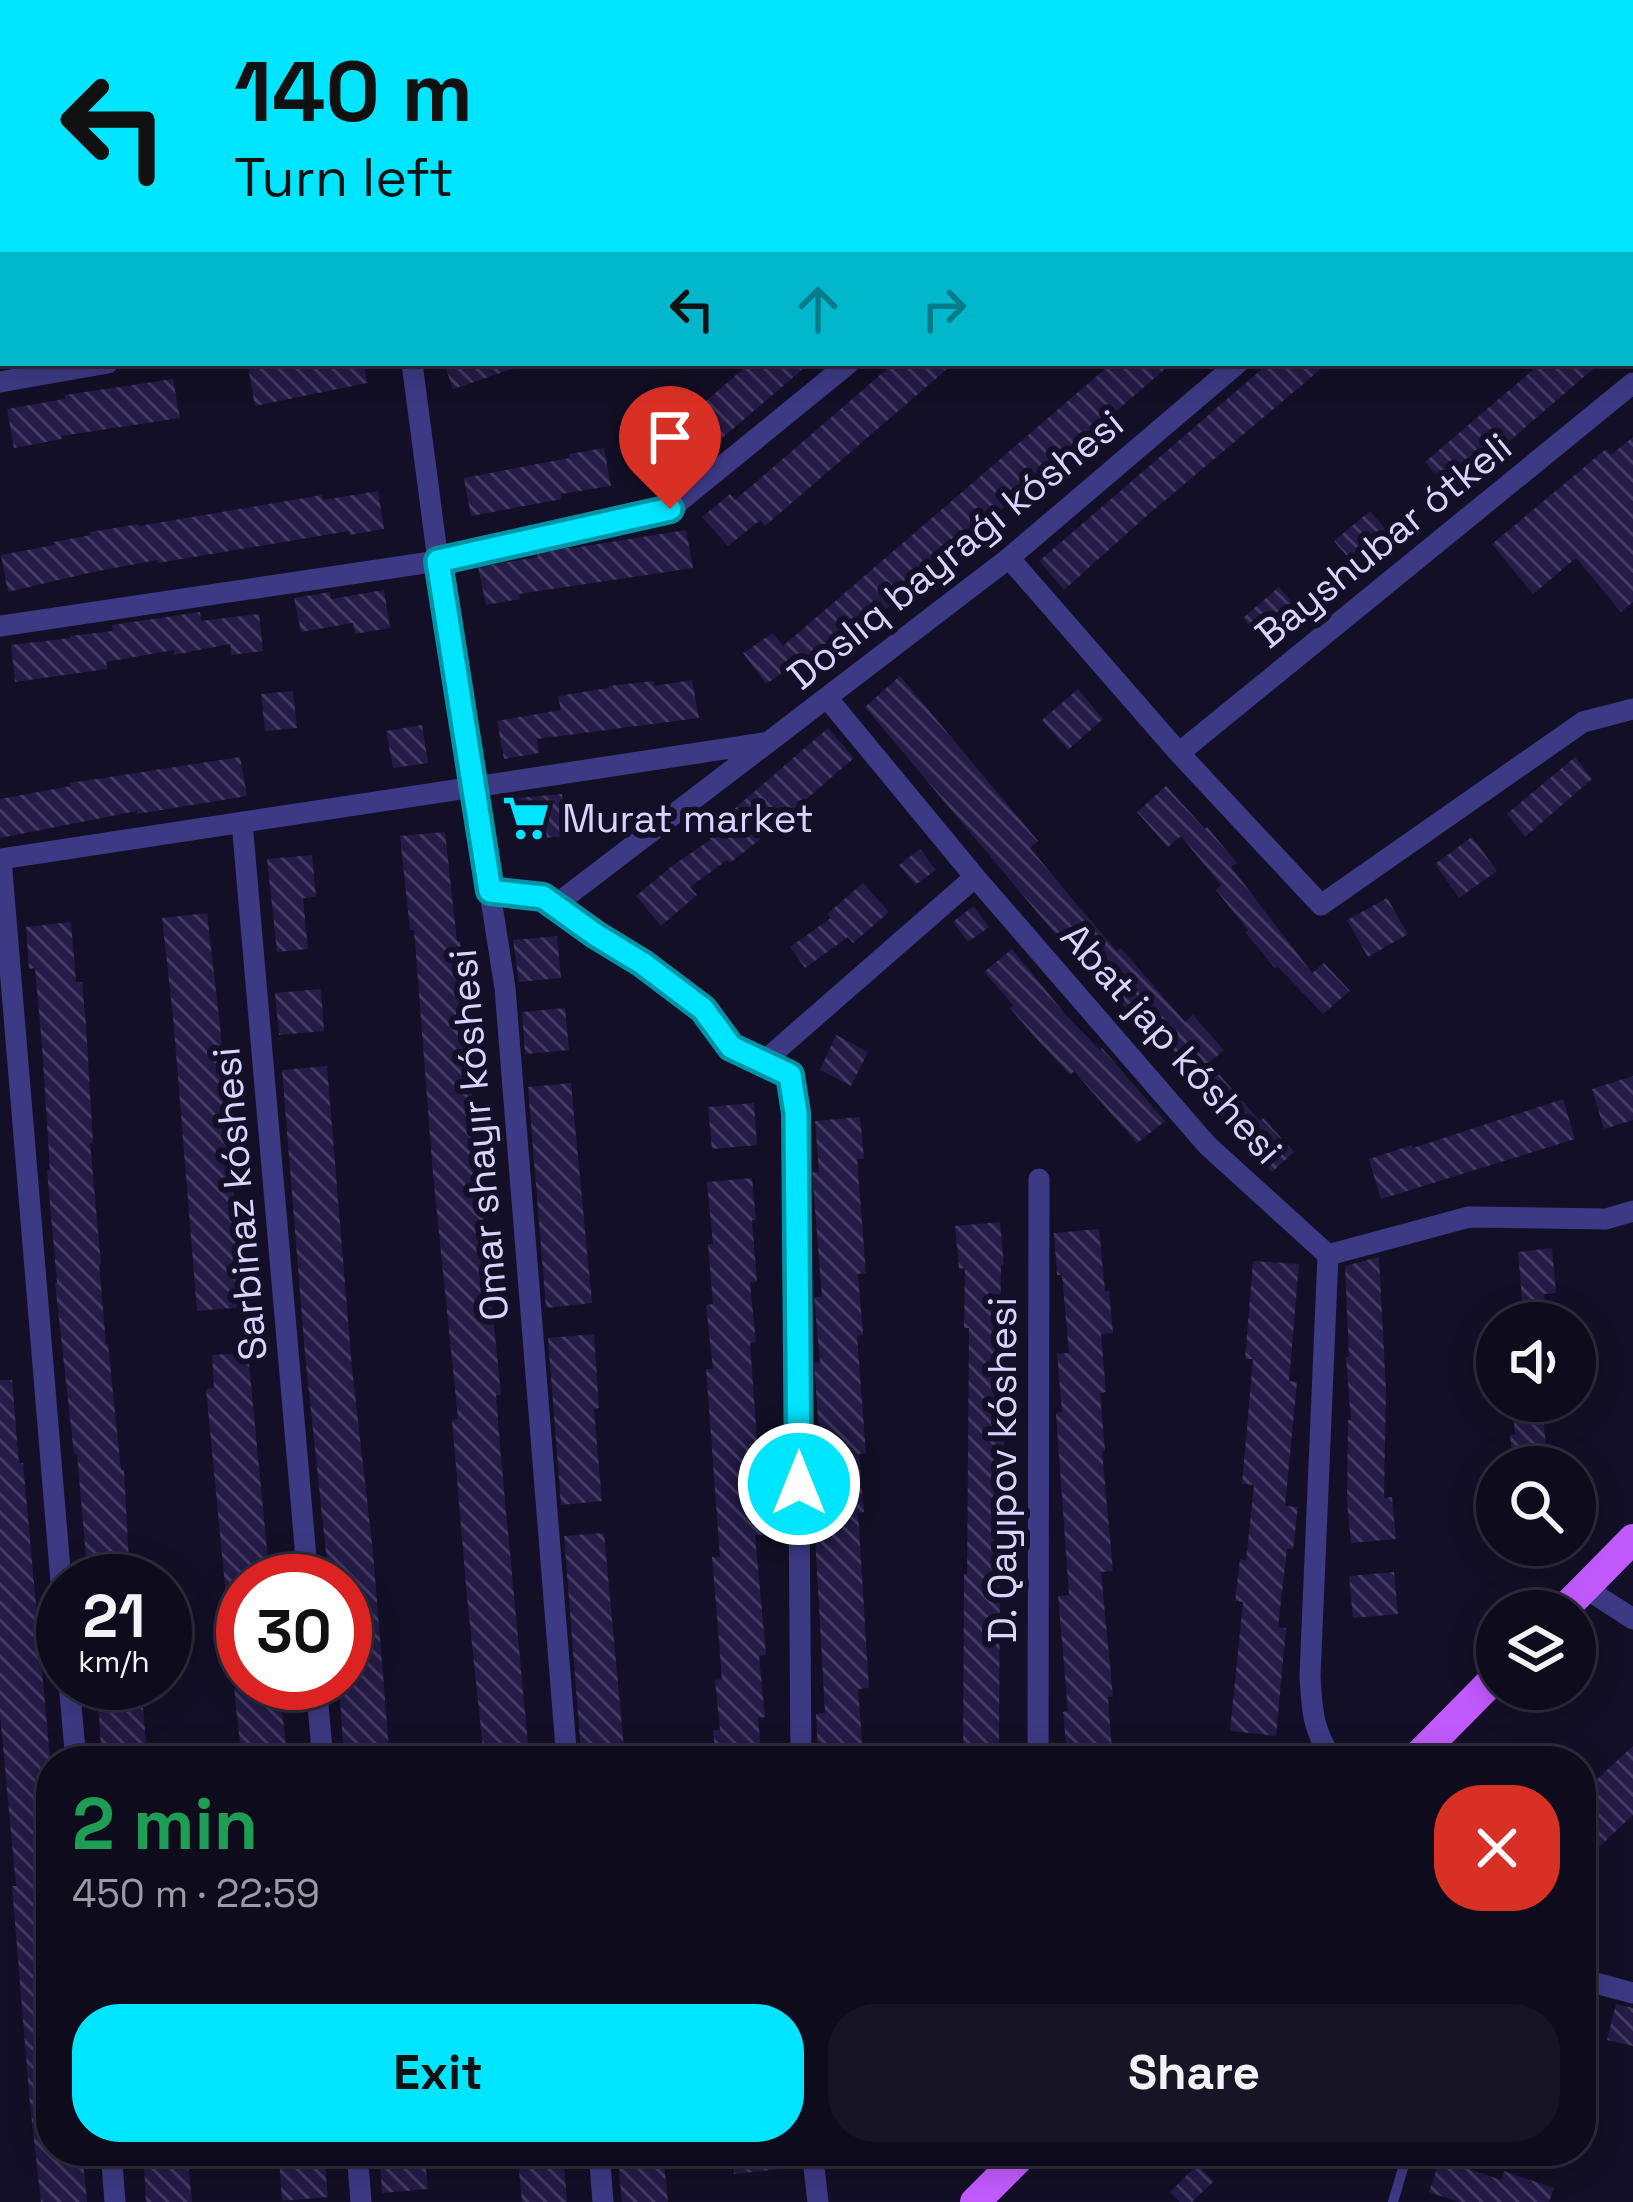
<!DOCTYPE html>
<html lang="en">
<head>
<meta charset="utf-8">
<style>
  body { margin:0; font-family:"Space Grotesk",sans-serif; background:#171425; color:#f1f3f6; height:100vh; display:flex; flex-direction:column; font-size:45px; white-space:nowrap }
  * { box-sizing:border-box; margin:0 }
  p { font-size:39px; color:#9b9ba3 }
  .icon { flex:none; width:66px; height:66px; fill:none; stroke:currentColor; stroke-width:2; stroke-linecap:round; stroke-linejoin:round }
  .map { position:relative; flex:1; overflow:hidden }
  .details { position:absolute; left:36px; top:1746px; width:1560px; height:420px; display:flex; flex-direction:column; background:#0e0b1c; border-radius:48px; box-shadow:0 6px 30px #0003,0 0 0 3px #2e2b3b }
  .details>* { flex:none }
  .top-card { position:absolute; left:0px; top:0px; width:1635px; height:366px; box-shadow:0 6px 30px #0003,0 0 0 3px #2e2b3b; background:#00e5ff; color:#111; overflow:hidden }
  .buttons { position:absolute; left:1476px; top:1302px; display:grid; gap:24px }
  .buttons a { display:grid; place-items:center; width:120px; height:120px; border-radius:50%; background:#0e0b1c; box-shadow:0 6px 30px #0003,0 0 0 3px #2e2b3b; font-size:60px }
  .speed { position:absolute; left:36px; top:1554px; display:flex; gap:24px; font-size:60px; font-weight:700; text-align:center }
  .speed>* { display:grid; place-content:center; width:156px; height:156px; border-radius:50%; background:#0e0b1c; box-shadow:0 6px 30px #0003,0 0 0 3px #2e2b3b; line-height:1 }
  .speed small { font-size:30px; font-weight:400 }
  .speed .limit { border:18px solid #d22; background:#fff; color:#111 }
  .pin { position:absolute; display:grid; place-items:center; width:102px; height:102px; color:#fff; margin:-123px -51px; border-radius:50% 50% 50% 0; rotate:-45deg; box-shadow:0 0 12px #0007 }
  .pin .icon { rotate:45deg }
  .me { position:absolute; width:132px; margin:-66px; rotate:0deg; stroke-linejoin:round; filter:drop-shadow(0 0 9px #0008) }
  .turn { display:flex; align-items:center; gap:42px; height:252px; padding:0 36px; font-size:54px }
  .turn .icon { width:156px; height:156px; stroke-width:2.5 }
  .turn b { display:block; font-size:84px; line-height:102px }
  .lanes { display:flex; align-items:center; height:114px; padding:0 36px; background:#0003; justify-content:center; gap:60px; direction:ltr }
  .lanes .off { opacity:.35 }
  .round { display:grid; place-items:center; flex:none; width:126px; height:126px; border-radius:48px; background:#171425 }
  .overview { display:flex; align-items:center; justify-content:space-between; height:204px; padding:0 36px }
  h1 { font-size:72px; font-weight:700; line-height:90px; color:#1e9e55 }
  .button { display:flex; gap:24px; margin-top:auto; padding:24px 36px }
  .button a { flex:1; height:138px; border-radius:48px; background:#00e5ff; color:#111; font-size:48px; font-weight:700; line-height:138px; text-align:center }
  .button a+a { background:#171425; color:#f1f3f6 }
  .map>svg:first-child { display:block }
  .building { fill:url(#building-back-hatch) }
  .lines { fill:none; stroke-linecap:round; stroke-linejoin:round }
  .service { stroke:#3d3a85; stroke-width:10 }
  .minor { stroke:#3d3a85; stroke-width:21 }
  .primary { stroke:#c25bff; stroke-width:30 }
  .route-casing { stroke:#0095a6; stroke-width:30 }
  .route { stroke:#00e5ff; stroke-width:21 }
  .labels { text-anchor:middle; stroke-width:12; stroke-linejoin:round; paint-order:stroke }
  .street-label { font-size:39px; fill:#d9d4ff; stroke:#130f26 }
  .poi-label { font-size:39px; fill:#d9d4ff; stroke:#130f26; text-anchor:start }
</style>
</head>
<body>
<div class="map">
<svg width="1633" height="2202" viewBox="0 0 1633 2202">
  <defs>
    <pattern id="building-back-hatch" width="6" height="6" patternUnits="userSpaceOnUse" patternTransform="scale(3)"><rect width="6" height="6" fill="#241b47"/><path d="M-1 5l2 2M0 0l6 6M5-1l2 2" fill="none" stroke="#433b63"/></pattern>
  </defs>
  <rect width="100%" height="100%" fill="#130f26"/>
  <path class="building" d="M272,363H364L367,383L255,406L248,367Z
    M444,363H520L521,366L453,389Z
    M750,363H810L713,446L708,440L669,472L644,443L672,420L677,426Z
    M894,363H954L765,526L760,520L728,546L702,517L730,494L735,500Z
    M1112,363H1172L827,660L818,649L766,684L743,653L773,633L783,646Z
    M1269,363H1328L1143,519L1064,590L1039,561Z
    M1541,363H1600L1450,492L1425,462Z
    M173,379L180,418L61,436L62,439L14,448L7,409L65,399V395Z
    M1633,437V602L1621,612L1576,558L1533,594L1492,544L1606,449L1611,455Z
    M604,448L611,486L561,494L562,499L471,516L464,478L569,458V454Z
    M378,491L384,529L350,535L349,531L158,563L157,560L93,572L8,592L1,555L54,545V542L91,535L90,532L139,524V526L322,495L323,500Z
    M1370,511L1395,540L1360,571L1334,541Z
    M686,530L693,568L519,594L520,599L486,605L478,567L538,557L537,554L571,547L573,548Z
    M1279,587L1304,617L1268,648L1243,618Z
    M384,590L390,628L355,634L353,623L301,632L294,598L330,592L331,599Z
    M200,612L201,621L259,614L263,651L231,655L230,644L174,655V650L106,662L107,669L15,682L11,645L70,638V636L113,631L112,625Z
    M900,676L1038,841L1030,848L1080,908L1117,951L1121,948L1185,1022L1193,1015L1224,1050L1209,1063L1260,1121L1263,1118L1294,1152L1272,1172L1229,1123L1225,1126L1194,1092L1203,1084L1154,1030L1149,1035L1080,957L1078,959L1052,930L865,707Z
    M692,680L699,718L537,739L539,753L504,759L497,721L561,710L558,696L609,688L608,686L654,681V686Z
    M1078,689L1103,719L1068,750L1042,720Z
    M293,691L297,728L265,731L261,694Z
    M422,725L428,763L393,768L386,731Z
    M828,728L854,758L758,841L730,863L727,860L690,887L697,895L661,926L636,896L672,866L710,840L705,834Z
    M240,757L247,796L137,814V811L0,838V799L71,786L70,783Z
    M1575,757L1592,779L1525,837L1507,814Z
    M1166,786L1205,829L1207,827L1237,863L1231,867L1312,973L1324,963L1350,991L1323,1014L1277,966L1275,968L1245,932L1248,930L1216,890L1221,885L1181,836L1168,847L1137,812Z
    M562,794L566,836L521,840L517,798Z
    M445,832L457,941H460L477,1153L501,1395H496L501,1458L529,1754L484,1758L467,1597L452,1420L458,1419L433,1174L414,930H410L400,836Z
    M1472,837L1497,871L1459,898L1435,864Z
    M920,849L936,870L915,885L899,865Z
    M312,855L316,897L303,898L308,949L277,952L267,859Z
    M863,883L889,912L853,943L848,937L805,968L790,947L831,918L827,914Z
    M1387,898L1408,934L1368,957L1347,920Z
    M973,906L989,927L968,942L953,922Z
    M207,913L220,1025L243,1307L197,1311L173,1017L162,918Z
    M71,922L76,982H82L86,1024L93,1143H90L101,1264H99L106,1344H108L121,1470H124L130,1581H88L77,1454H74L55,1283H57L47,1170H50L42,1046L35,968L29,969L26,927Z
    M557,936L561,978L519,982L513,940Z
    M1012,949L1066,1015L1100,1050L1102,1048L1165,1121L1137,1143L1074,1071L1070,1075L1035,1037L1010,1008L1013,1005L984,972Z
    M321,989L324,1031L279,1035L275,993Z
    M565,1008L569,1050L525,1054L522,1012Z
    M836,1035L868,1052L851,1086L820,1070Z
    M327,1066L352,1368L373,1552L390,1761H344L339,1683H345V1581H329L305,1355L282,1070Z
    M1633,1076V1120L1604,1129L1592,1089Z
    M571,1083L592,1303L546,1308L528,1087Z
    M1563,1099L1575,1139L1381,1199L1369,1159L1412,1145L1413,1148Z
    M754,1103L757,1145L712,1149L708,1107Z
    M860,1117L864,1159H857L866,1273L858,1274L863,1335L857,1336L866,1453L859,1454L864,1512L858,1513L869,1688L858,1689L863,1752L818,1756L816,1714L825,1713L815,1536H820L815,1474H822L814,1362H820L814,1297H822L812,1172H819L815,1121Z
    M752,1178L756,1220H752L757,1282L750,1283L756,1342L750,1343L764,1535H755L766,1655L759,1656L765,1717L758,1718L762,1761H716L713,1730H720L715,1680L722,1679L712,1557H720L706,1369H713L706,1305L713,1304L708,1244H713L707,1182Z
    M1000,1222L1004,1264L1001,1265L1000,1340H1005L1003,1572H1000L999,1749H996L997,1761H963L964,1574H967L969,1328H964L965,1268L959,1269L955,1226Z
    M1099,1229L1105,1291H1109L1113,1333L1101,1334L1106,1392L1100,1393L1105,1451H1102L1113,1571L1101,1572L1113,1697H1108L1112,1750L1067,1754L1063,1712L1068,1711L1058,1596L1069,1595L1056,1413L1062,1412L1057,1354L1069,1353L1062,1275H1057L1054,1233Z
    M1552,1248L1556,1293L1544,1294L1547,1323H1524L1518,1252Z
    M1379,1257L1386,1391L1384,1498L1392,1497L1396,1539L1351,1543L1347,1501L1348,1420H1351L1346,1357H1349L1345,1266Z
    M1253,1261L1299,1264L1289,1381L1297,1382L1285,1506L1298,1507L1293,1549H1287L1278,1627L1286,1628L1276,1736L1230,1731L1243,1602L1235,1601L1240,1559L1246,1560L1254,1485L1242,1484L1253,1359H1245Z
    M594,1334L599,1408L594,1409L602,1501L561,1505L548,1338Z
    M248,1353L270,1581H243V1616L228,1617L206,1389L214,1388L212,1355Z
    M0,1380H12L19,1463H23L51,1769V2151H82L87,2202H41L30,2105L12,1886H16L0,1715Z
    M1512,1401H1548L1550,1422L1544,1423L1548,1467H1513L1510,1435L1515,1434Z
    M604,1533L624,1748L581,1752L564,1536Z
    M1394,1572L1398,1614L1353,1618L1349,1576Z
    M97,1683H141L146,1743L101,1747Z
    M279,1685L288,1761H242L234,1689Z
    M1633,1746V1815L1581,1864V1794Z
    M1616,2004L1633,2008V2046L1607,2040Z
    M143,2151H187L192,2202H146Z
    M379,2151H424L428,2189L382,2193Z
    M517,2151H563L567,2202H522Z
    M617,2151H663L668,2202H622Z
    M732,2151H778L780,2169L734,2174Z
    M324,2155L328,2197L282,2201L279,2159Z
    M1440,2159L1501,2180L1504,2171L1554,2188L1549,2202H1459L1429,2192Z
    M1197,2165L1214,2181L1192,2202H1180L1170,2192Z"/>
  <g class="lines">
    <path class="service" d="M1393,2202L1408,2151"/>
    <path class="minor" d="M351,0V3
      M1466,0L1468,3
      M540,3L544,0
      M918,3L921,0
      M1289,3L1293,0
      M1632,74L1633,73
      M0,140H3
      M1632,199L1633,200
      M412,363L438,561L505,988L567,1761
      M0,382L108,363
      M1009,558L1179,753L1321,905L1583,722L1633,709
      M0,626L438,561L670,509L849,363
      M828,699L975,877L1207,1145L1328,1255
      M1179,753L1633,383
      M242,822L308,1581
      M0,859L764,743
      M1,859L63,1606
      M490,891L543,897L596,935L642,963L703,1008L731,1047L789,1075L796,1113L801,1761
      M554,906L1009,558L1238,363
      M763,1062L975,877
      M1328,1255L1310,1676C1312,1712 1313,1730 1333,1761
      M1328,1255L1469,1217L1606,1219L1633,1211
      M1585,1588L1633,1619
      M69,1683L76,1761
      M316,1683L323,1761
      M1038,1761L1039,1179
      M1581,1979L1633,1993
      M111,2151L115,2202
      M357,2151L361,2202
      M599,2151L603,2202
      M812,2151L818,2202"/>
    <path class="primary" d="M1562,1611L1633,1539
      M1413,1761L1497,1676
      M975,2202L1026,2151"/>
  </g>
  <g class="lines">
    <defs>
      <path id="route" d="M670,509L438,561L490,891L543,897L596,935L642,963L703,1009L731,1047L790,1075L796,1113L799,1484"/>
    </defs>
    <use href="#route" class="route-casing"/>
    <use href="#route" class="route"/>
  </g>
  <defs>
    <symbol id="supermarket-bare" viewBox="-9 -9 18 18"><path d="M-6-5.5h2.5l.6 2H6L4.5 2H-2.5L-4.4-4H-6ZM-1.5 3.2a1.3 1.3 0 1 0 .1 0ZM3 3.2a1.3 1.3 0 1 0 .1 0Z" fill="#00e5ff" stroke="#130f26" stroke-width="2.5" paint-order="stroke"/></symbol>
  </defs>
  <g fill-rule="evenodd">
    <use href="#supermarket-bare" x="493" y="785" width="66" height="66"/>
  </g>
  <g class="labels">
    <g class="street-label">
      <text transform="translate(1383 540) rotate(-39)" y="14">Bayshubar ótkeli</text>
      <text transform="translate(955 549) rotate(-39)" y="14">Doslıq bayraǵı kóshesi</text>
      <text transform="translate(1172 1043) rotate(48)" y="14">Abat jap kóshesi</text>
      <text transform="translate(478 1135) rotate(-95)" y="14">Omar shayır kóshesi</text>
      <text transform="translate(239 1204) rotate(-95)" y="14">Sarbinaz kóshesi</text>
      <text transform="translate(1002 1470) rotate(-90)" y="14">D. Qayıpov kóshesi</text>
    </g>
    <g class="poi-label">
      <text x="562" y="832">Murat market</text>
    </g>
  </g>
</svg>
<div class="buttons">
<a><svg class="icon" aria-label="sound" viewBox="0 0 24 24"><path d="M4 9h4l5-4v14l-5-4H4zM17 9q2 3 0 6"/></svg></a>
<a><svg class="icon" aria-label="search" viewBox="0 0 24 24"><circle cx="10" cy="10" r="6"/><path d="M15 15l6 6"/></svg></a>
<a><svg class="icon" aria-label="layers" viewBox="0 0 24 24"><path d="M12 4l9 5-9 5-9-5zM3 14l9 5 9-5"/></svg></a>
</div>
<div class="speed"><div>21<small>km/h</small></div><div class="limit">30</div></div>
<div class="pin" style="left:670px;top:509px;background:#d93025"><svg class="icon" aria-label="arrive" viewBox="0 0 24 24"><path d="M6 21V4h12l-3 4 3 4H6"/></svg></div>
<svg class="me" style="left:799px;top:1484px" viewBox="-20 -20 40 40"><circle r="17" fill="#00e5ff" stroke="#fff" stroke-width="3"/><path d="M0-11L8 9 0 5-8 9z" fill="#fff"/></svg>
<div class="top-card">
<div class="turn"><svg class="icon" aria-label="left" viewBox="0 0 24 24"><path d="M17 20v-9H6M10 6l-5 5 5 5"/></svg><div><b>140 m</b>Turn left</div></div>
<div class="lanes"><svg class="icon" aria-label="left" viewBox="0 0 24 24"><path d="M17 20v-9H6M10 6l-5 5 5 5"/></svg><svg class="icon off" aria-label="ahead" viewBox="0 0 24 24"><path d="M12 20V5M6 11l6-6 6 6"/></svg><svg class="icon off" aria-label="right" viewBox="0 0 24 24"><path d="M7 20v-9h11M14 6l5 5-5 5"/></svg></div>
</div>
<section class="details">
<div class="overview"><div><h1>2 min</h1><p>450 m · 22:59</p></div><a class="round" style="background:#d93025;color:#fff"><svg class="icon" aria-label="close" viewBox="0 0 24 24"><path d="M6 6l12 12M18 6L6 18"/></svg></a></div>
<div class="button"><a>Exit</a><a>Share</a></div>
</section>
</div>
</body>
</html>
